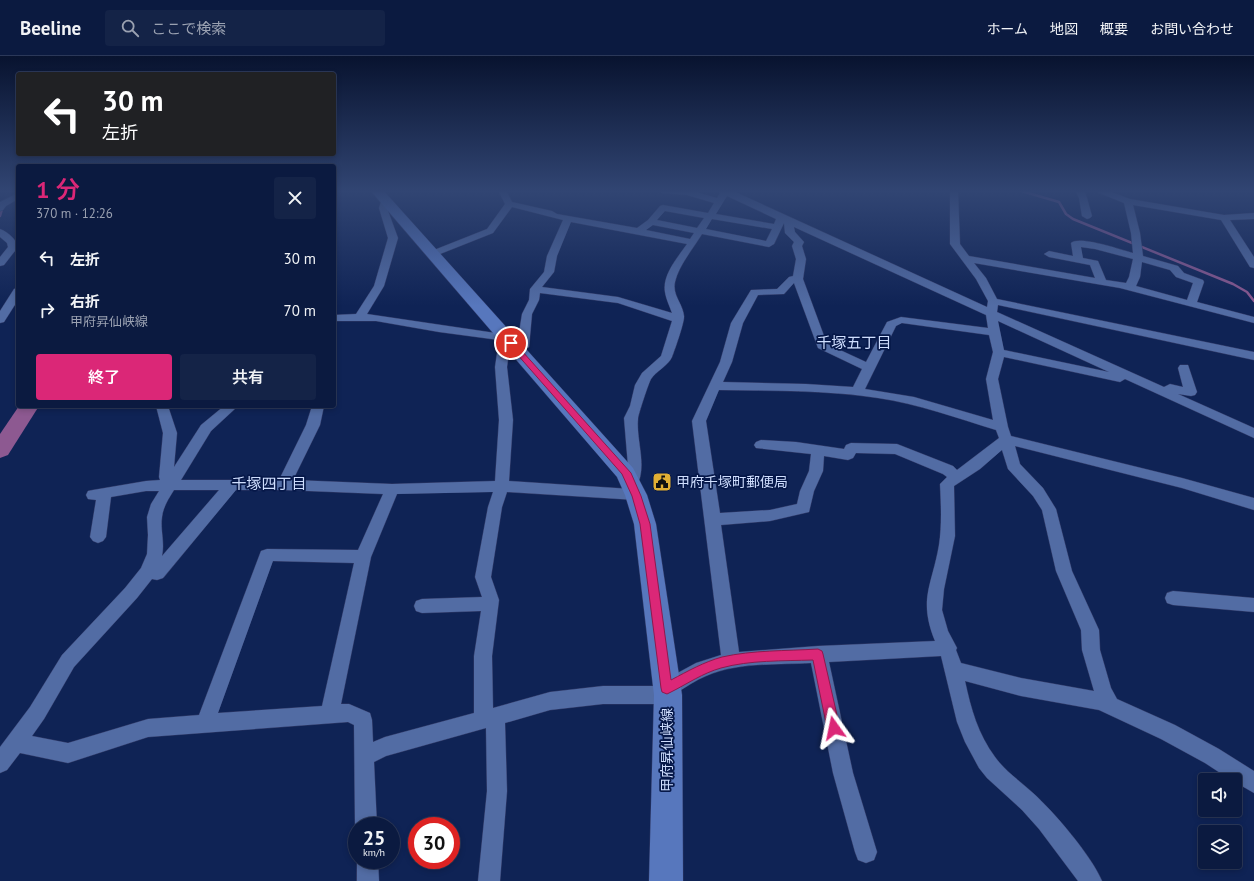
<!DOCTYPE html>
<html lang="ja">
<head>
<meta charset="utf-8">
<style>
  body { margin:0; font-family:"PT Sans","Noto Sans JP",sans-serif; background:#142347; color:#f1f3f6; height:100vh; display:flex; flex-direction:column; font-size:15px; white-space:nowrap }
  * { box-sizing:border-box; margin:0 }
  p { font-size:13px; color:#9aa1b1 }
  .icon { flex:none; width:22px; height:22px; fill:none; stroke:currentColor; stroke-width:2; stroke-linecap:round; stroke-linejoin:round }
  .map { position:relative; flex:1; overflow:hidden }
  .side { position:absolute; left:16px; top:108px; width:320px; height:244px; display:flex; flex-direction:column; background:#0b1a40; border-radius:4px; box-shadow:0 2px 6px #0003,0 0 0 1px #2b3859 }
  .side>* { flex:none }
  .hud { position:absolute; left:16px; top:16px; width:320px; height:84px; border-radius:4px; box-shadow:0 2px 6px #0003,0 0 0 1px #2b3859; background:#202124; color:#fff; overflow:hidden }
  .controls { position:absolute; left:1198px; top:717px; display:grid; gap:8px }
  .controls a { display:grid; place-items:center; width:44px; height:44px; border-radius:4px; background:#0b1a40; box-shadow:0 2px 6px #0003,0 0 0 1px #2b3859; font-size:20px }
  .speed { position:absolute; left:348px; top:761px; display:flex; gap:8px; font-size:20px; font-weight:700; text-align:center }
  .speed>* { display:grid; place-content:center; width:52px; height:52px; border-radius:50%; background:#0b1a40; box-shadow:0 2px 6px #0003,0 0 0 1px #2b3859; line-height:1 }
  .speed small { font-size:10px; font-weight:400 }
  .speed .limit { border:6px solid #d22; background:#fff; color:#111 }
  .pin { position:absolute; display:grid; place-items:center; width:34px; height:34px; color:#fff; margin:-17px; border:2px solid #fff; border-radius:50%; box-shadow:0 1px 4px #0007 }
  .me { position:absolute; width:44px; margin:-22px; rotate:348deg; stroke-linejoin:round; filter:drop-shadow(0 0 3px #0008) }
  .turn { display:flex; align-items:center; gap:14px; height:84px; padding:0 20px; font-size:18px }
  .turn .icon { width:52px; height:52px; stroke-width:2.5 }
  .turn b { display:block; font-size:28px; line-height:34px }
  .round { display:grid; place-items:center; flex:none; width:42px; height:42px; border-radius:4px; background:#142347 }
  .summary { display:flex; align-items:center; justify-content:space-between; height:68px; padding:0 20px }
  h1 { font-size:24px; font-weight:600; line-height:30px; color:#db2777 }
  .primary-button { display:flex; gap:8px; margin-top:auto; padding:8px 20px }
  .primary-button a { flex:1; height:46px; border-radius:4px; background:#db2777; color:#fff; font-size:16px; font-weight:600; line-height:46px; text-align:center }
  .primary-button a+a { background:#142347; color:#f1f3f6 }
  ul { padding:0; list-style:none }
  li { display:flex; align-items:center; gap:12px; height:52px; padding:0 20px }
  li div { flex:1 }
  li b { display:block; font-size:15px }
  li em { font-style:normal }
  header { display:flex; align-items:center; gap:24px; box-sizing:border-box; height:56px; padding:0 20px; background:#0b1a40; border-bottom:1px solid #2b3859 }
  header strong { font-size:19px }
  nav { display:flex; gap:22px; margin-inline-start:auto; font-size:14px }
  .search { width:280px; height:36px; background:#142347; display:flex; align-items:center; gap:10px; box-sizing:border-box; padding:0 14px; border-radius:4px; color:#9aa1b1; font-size:15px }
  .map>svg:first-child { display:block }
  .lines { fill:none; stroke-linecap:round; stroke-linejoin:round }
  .stream { stroke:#8d5991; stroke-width:2.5 }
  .river { fill:#8d5991; fill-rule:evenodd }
  .minor-casing { stroke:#323b68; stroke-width:1 }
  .primary-casing { stroke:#323b68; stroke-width:1 }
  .minor { fill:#526ca4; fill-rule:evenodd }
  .primary { fill:#5777bd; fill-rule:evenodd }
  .route { fill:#db2777; stroke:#8e194d }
  .labels { text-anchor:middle; stroke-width:3.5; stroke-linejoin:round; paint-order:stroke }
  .poi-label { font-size:14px; fill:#cfdefe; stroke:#061849; text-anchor:start }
  .street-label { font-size:14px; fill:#cfdefe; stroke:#061849 }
  .neighbourhood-label { font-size:15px; fill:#cfdefe; stroke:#061849 }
</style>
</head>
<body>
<header>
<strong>Beeline</strong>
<div class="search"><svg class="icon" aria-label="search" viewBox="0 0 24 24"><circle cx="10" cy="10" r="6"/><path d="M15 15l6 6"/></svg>ここで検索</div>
<nav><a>ホーム</a><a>地図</a><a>概要</a><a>お問い合わせ</a></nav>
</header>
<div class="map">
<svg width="1254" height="825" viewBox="0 0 1254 825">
  <rect width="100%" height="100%" fill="#0f2355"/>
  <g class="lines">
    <path class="stream" d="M1018,134L1059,146L1066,158L1073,163L1233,228L1247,236L1254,245
      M0,160L3,150"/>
    <path class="river" d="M19,350H39L8,399L0,402V378Z"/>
    <defs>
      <path id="minor" d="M500,134H509L507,136L512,146L552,155L557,158L637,172L648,164L660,150L663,149L708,157L714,147L687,139L662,137L658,134H689L717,142L720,137L716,134H731L987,251L988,245L976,223L950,188V134H958L960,188L969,200L1095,222L1090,209L1049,201L1044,198L1049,195L1073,200L1071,187C1079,179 1122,194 1133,197L1131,177L1124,147L1092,134H1106L1130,143L1224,159L1254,157V163L1230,164L1254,201V212L1250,211L1221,164L1133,149L1140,177L1143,200L1178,210L1184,217L1203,224L1204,226L1197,246L1254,261V267L1120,232L974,207L986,222L997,243L1254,296V304L998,249L997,256L1164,331L1170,328L1183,331L1178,312L1180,309H1188L1197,336L1195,339L1191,340L1178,338L1254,372V382L1125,323L1120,326L1004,301L998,323L1008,371L1011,380L1182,422L1254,442V454L1182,432L1015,390L1020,408L1043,432L1056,453L1072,515L1099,574L1100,594L1111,632L1117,643L1175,669L1219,693L1254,715V737L1235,726V724H1231L1205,707L1161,683L1099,654L1021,640L965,625C971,653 978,678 995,701C1005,715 1020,725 1033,737C1054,756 1091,799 1102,825H1078L1039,773L1022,754L987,722L979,712L965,686L957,666L941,600L829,606L853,717L877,796L874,804L866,807L858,804L855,796L833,717L811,607C777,609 738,606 706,620C696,624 686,631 676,637L677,639L675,645L668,648H603L550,654L505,667L507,735L500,825H478L487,735L486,672L386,700L374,706L377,770H357V774L355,770L354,669L348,666L148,681L68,707L20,697L7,714L0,717V691L30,651L62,599L125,532L141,512L147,498L148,479L147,461L151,448L159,435H146L111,441L106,481L103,485L98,487L93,485L90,481L96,444L88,443L86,439L88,435L93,434L146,425L160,424L159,421L163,377L156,350H168L177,377L174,411L201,369L224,350H238L211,375L181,424H279L306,369L312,350H324L320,369L293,424L392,428L495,425L499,364L495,311L499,284L439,276L376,265H334V259L356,258L374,230L388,182L379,152L382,142L385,141L389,144L387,152L398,182L384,230L367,258L509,279L511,281L507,311L513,364L509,425L631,433L626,432L624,428L628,410L624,362L630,350L635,329L642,317L661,300L672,265L618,247L540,237L539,244L532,258L529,291L521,296H513L511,294L517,289L522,258L529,244L530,233L544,216L547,200L563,164L512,151L493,177L435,200H429L427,198L429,196L487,173L505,148L499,136ZM727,140L776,163L774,168L716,158ZM665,155L704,162L697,172L657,164ZM712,163L772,173L766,185L706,173ZM571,166L687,188C678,201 662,219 665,236C666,243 670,251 672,257L618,241L542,231L554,216L557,200ZM784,167L785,177L794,186L792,190L796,203L793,220L789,221L777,233L751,234L731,267L720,306L692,365L721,599L696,607L661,626L659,630H603L550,636L493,652L492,600L499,544L491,521L502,451L507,436L636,444L641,443L643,439L641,435L631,433L636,432C648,410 636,386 638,363C638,359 649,326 651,323C656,315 668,310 672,301C674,296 685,265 684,260C683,248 672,239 675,226C679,209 693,193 702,178L769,191L774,188ZM653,169L694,177L690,183L646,174ZM794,171L986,259L988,272L901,261L887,266L866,306L827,288L803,223L806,203L802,190L804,186L795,176ZM1081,191L1095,193L1133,203L1129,221L1126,227L1106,224L1098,205L1083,202ZM1142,206L1170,214L1176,221L1193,227L1187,244L1136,230L1140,221ZM794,227L818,292L862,313L853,331L806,328L723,326L732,306L743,267L758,239L784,238ZM998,265L1109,316L1004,294ZM902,267L989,279L993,296L986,323L993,364L914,341L865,333L896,270ZM719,334C772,335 825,334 878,342C918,348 957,362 996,374L999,382L957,414L953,410L897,388L851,387L846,389L844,393L796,386L761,384L756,386L754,389L756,392L811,398L809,415L800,435L797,448L770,454L720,457L706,365ZM1002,394L1008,413L1033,440L1042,454L1056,515L1081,574L1082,594L1094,635L1021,622L961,607L956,594L957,592L948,575L942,554L944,533L955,480L954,430L980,413ZM856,397L895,398L943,418L947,421L940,428C941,448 942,469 939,489C932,530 918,543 935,585L818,590L739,596L721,469L770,465L809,456L814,435L823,415L824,400L848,404L853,402ZM174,434H219L162,500C165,486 160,474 162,461C163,451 169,442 174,434ZM236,434H284L383,438L358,494L267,493L261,495L199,659L148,663L68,687L32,680L44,663L74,611L137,542L152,523L157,524L163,522ZM493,436L488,451L475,521L482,541L422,543L416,545L414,550L416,555L422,557L481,555L474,600V657L385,681L373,686L372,664L370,657L349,648H341L371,501L397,438ZM273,505L354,507L322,650L218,657Z
        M1075,134H1084L1087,142L1092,160L1090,162L1087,163L1082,160L1079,142Z
        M18,137V143L6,150L3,154L0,155V146Z
        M0,173C8,176 16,183 18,191L4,209L0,210V201L8,191L7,187L0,181Z
        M18,232V244L4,266L0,267V255L14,233Z
        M1173,535L1254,542V556L1173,549L1167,547L1165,542L1167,537Z
        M357,802V804H378L379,825H357Z"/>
      <path id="primary" d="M370,134H383L633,412L647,439L656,468L682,639L683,825H649L654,639L634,468L625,439L617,421Z"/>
    </defs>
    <use href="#minor" class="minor-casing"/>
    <use href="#primary" class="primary-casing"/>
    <use href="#minor" class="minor"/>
    <use href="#primary" class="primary"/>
  </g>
  <linearGradient id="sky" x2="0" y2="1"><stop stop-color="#08132f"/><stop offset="0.54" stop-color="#314573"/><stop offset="1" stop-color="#314573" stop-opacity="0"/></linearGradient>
  <rect width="1254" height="250" fill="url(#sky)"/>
  <path class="route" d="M511,285L514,286L631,417L641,440L650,468L671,624C688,615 704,606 722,601C753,594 786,595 818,593L822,595L823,598L840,672L838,677L834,678L829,677L827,672L813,604C783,605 750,604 721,612C703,617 687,628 671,636L667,638L662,636L661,632L640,468L632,440L622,418L509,289V286Z"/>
  <defs>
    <symbol id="civic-square" viewBox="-11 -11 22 22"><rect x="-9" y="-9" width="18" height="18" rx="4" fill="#e2af34" stroke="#061849"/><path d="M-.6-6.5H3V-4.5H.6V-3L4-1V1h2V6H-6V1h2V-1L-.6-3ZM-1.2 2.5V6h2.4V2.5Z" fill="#111"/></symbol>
  </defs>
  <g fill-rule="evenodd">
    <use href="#civic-square" x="651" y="415" width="22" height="22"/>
  </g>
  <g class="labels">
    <g class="poi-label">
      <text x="676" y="431">甲府千塚町郵便局</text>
    </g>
    <g class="street-label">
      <text transform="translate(667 694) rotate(-90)" y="5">甲府昇仙峡線</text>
    </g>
    <g class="neighbourhood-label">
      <text x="854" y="292">千塚五丁目</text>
      <text x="269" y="433">千塚四丁目</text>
    </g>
  </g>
</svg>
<div class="controls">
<a><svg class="icon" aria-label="sound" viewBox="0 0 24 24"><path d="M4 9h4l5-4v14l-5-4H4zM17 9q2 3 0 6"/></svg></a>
<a><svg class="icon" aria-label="layers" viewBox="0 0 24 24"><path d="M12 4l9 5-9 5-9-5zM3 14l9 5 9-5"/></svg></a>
</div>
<div class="speed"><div>25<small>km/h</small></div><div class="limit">30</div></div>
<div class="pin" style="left:511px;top:287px;background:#d93025"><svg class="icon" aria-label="arrive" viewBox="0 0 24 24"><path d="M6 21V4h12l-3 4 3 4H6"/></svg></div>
<svg class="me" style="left:834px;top:672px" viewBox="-20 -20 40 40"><path d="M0-17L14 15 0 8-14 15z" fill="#db2777" stroke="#fff" stroke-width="4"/></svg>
<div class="hud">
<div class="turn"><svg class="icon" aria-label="left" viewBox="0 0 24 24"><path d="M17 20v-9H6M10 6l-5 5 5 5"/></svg><div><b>30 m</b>左折</div></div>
</div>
<section class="side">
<div class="summary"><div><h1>1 分</h1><p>370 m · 12:26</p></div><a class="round"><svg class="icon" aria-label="close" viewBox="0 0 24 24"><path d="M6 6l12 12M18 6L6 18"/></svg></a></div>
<ul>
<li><svg class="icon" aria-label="left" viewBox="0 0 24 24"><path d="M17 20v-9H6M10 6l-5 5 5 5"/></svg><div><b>左折</b></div><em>30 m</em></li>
<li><svg class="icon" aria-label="right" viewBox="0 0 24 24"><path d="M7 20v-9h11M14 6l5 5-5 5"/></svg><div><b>右折</b><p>甲府昇仙峡線</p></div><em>70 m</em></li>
</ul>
<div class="primary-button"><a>終了</a><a>共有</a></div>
</section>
</div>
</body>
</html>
